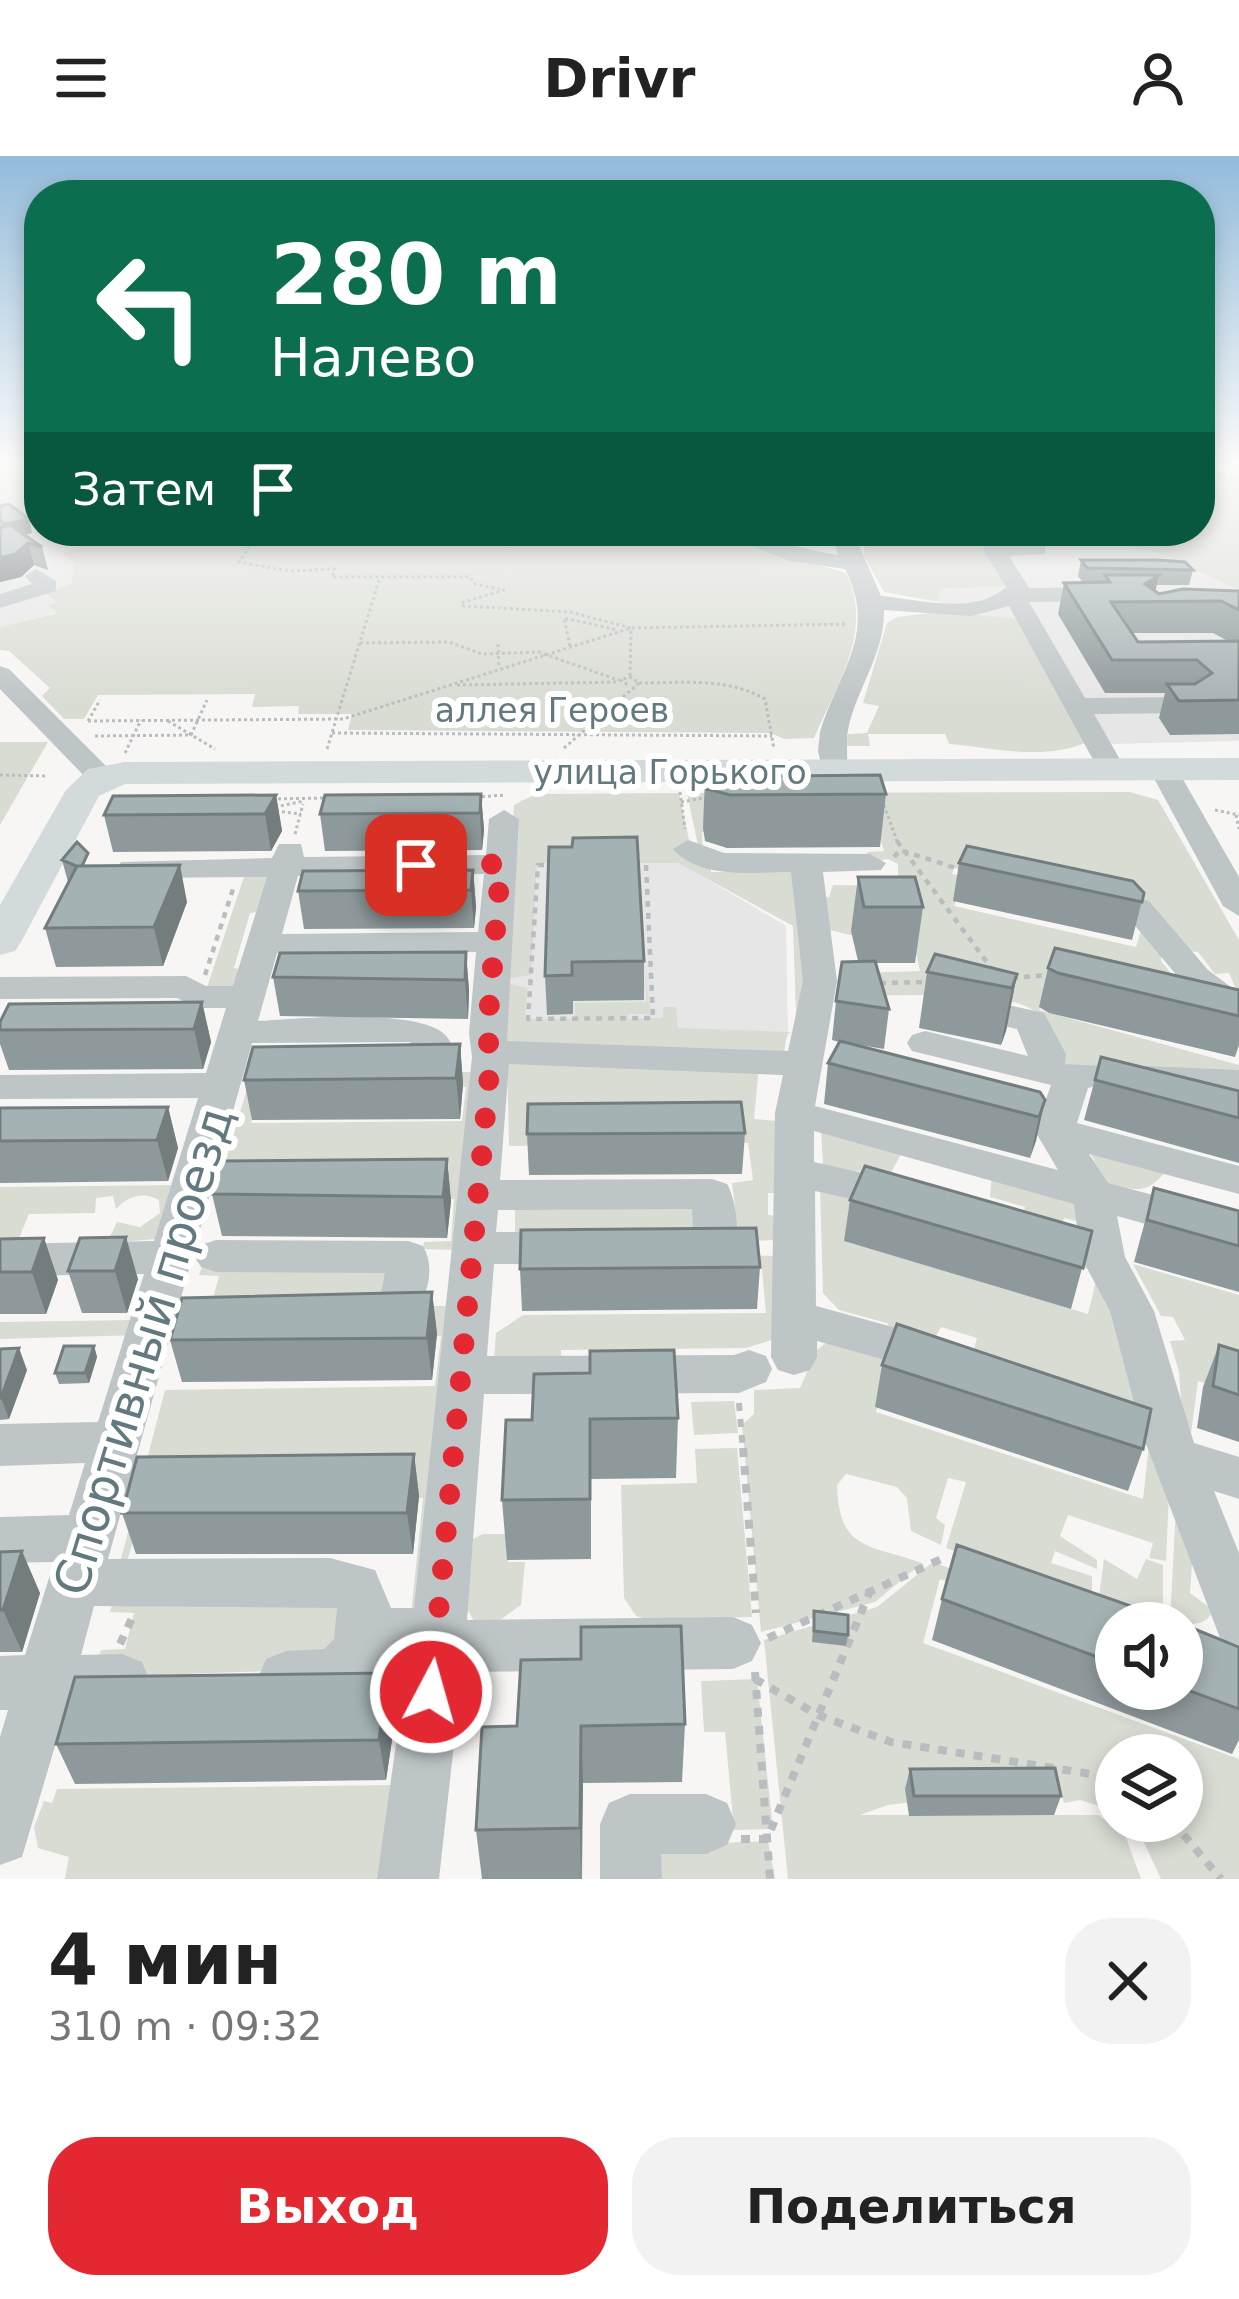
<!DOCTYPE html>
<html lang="ru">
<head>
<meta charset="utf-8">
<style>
  body { margin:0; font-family:"DejaVu Sans",sans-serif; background:#f2f2f2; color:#222; height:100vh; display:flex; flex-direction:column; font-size:45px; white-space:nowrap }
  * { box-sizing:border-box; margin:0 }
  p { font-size:39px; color:#767676 }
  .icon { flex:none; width:66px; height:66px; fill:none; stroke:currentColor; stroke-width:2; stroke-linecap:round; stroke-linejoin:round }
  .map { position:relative; height:1723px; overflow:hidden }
  .sheet { display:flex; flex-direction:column; background:#fff; flex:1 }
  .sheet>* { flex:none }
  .hud { position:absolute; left:24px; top:24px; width:1191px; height:366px; border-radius:48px; box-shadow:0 6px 18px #0003; background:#0b6e4f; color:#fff; overflow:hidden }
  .buttons { position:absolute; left:1095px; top:1446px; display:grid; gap:24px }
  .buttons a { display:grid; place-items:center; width:108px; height:108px; border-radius:50%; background:#fff; box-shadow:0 6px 18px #0003; font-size:60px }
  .pin { position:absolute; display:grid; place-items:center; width:102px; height:102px; color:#fff; margin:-51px; border-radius:24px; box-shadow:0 6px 18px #0006 }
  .me { position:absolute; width:132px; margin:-66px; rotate:6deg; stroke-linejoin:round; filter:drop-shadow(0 0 9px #0008) }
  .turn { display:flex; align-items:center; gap:42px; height:252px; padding:0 48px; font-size:54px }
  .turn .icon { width:156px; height:156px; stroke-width:2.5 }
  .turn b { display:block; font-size:84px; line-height:102px }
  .then { display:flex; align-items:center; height:114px; padding:0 48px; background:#0003; gap:24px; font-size:45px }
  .round { display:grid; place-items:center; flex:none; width:126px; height:126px; border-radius:48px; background:#f2f2f2 }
  .headline { display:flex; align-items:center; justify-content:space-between; height:204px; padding:0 48px }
  h1 { font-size:72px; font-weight:600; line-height:90px }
  .action { display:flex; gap:24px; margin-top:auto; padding:24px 48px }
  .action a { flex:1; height:138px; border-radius:48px; background:#e32831; color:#fff; font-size:48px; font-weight:600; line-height:138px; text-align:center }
  .action a+a { background:#f2f2f2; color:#222 }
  header { display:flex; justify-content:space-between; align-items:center; height:156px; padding:0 48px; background:#fff; font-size:54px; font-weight:600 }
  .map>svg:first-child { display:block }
  .built { fill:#e5e6e5 }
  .green { fill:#d9dcd3 }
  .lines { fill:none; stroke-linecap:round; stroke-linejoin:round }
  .path-far3 { stroke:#b8bebf; stroke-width:3; stroke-dasharray:3 3; stroke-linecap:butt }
  .path-far2 { stroke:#b8bebf; stroke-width:4.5; stroke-dasharray:6 6; stroke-linecap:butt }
  .path-far1 { stroke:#b8bebf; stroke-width:6; stroke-dasharray:8 8; stroke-linecap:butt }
  .path { stroke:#b8bebf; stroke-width:8; stroke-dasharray:9 9; stroke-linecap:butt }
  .minor { fill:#bec5c7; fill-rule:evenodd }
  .major { fill:#d2dadb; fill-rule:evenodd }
  .wall { fill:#8e999b; fill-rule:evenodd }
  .shaded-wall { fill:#747d7e }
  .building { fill:#a5b2b4; stroke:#747d7e; stroke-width:3 }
  .route { stroke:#e32831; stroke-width:21; stroke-dasharray:0 37.8 }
  .labels { text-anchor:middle; stroke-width:12; stroke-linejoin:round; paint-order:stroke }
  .far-street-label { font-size:33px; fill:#627a7f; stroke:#fff }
  .near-street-label { font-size:48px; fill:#627a7f; stroke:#fff }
</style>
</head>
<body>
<header><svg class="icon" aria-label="menu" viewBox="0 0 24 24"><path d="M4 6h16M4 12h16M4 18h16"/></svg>Drivr<svg class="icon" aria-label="person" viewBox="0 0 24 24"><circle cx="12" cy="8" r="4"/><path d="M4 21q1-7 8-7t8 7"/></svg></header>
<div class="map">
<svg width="1239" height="1723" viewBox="0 0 1239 1723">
  <rect width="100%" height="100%" fill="#f7f6f4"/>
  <path class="built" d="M0,350L10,358L39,363V375H58L82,391L63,398L74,407L71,428L57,447L58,456L0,471Z
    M1075,380L1159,397L1239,434V585L1109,588L933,572L940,433L1006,429L978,386Z
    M663,642L668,700L786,770L788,881L501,879L521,644Z"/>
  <path class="green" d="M0,308H39V363L10,358L0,350Z
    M1200,308H1239V434L1159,397L1075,380L1044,381V385L979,386L1006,430L940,433L939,446L884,436L864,400L865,375H1200Z
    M58,375H718L720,380L846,417C874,474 837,529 814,582L784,583L771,577L348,574L352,558H298L299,550L252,551L255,538L98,539L84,563H64L42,540L50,532L9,495L0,494V471L57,457L49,449L56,446L46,437L71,428L74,407L62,398L81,391Z
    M939,456L1021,463L1087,586C1046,605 993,592 949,588L945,578H868L870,590H846L848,578L867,577L879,550L863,547L887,467L897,461Z
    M0,586H48L0,669Z
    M1130,636L1158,644L1239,784V840L1229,817L1215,818L1198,796L1185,795L1144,752L1057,730L954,712L952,718L989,725L988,733L963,728L954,750L1136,791L1143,767L1112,760L1114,753L1142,759L1163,787L1161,805L1191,842L1065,819V824L1082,830L1078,839L1047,832L1039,854L1239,909V925L1063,914C1056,897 1049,865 1033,854C1000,833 910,841 870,839L860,817L920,815L912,779H850L826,773L823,742L829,741L833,729L898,730V708L888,703L869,706L867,696L884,695L878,674L702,676L703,697L709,699H700L687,637Z
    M679,637L692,698L710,702L711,716H794L810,818L797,885L793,770L678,707H537L531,819L507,823L519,671L513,669L514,649L536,638Z
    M270,714L264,755L250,757L234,812L245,814L238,831L205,837L246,715Z
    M645,816L651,858H629L628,863L663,862V851H676L678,872L792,876L787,878L784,897L507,891V827L527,832L525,863H575V847L647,846Z
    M507,901L759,909L754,963L779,965L783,1037H768V1059L783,1061L776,1084L747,1085L739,1081L732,1027L753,1024L748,987L509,990Z
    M443,916H473L457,1094L423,1093L424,1086L451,1085L454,1043L214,1045L247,933L262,930L251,967L462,965L466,931L442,930Z
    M821,973L904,993L889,1020L823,1010Z
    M1090,996L1166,1015C1147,1040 1133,1034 1105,1027Z
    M992,1016L1071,1039L1091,1069L1064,1062L1060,1074L1022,1063L1025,1051L990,1041Z
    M181,1029L156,1083L107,1087L117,1066L140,1071L160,1057L159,1044C143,1035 128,1040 116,1053L113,1040L96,1042L95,1057L29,1058L17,1087H0V1031Z
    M820,1031L885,1038L851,1087L1088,1158L1098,1116L1059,1104L1098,1103L1148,1251L972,1199L977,1182L941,1171L934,1183L891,1174L887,1167L839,1154L823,1137Z
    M692,1048L702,1076L515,1083V1049Z
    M723,1099L774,1100L778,1182L746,1192L561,1194V1208L494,1203L496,1177L523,1159L766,1157L762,1113L721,1111Z
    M378,1102L395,1108L401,1119L398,1143L380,1156L191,1159L194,1144L213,1143L219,1120L199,1119L204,1105Z
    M1133,1108L1239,1139V1238L1198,1225L1191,1277L1183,1273L1179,1216L1170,1185L1185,1184L1173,1161L1161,1160Z
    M147,1109L139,1179L0,1183V1166L133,1164Z
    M418,1150H459L431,1459H411L423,1342L144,1346L127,1406L120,1407L165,1234L435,1230L441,1180L414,1179Z
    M827,1186L930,1207H889L876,1256L1143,1343L1149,1290L1112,1277L1153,1280L1169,1338L1166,1405L1149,1402L1153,1387L1068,1359L1060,1380L1097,1404V1413L1055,1395L1051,1407L1092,1420V1442L946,1392L966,1326L948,1322L936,1362L945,1369L941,1389L911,1375L907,1342L897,1331L846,1318L837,1329C839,1395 868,1388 922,1407L875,1446L761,1476L742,1269L754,1258V1234L800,1232L817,1194Z
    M734,1245L738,1277L694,1279L691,1246Z
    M737,1292L752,1461L650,1464L636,1460L624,1442L621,1329L697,1327L695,1293Z
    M1177,1332L1194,1379L1190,1437L1213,1454C1207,1472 1185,1469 1170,1465Z
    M483,1378H510L508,1406H525L521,1449L500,1464L474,1465L467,1453L473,1383Z
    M1104,1403L1137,1423L1146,1403L1163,1409V1463L1099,1441Z
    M933,1406L986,1426L988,1440L940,1423L923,1487L1239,1603V1723H1161L1134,1665H1182V1599H1116V1655L1080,1644L1064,1647L1058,1628L888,1649L860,1659H1098L1124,1676L1141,1723H788L764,1484L877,1451Z
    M116,1435L347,1436L326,1513L94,1521L101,1494L125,1493L134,1457L110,1456Z
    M757,1523L773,1673L734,1674L725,1576H704L701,1525Z
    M395,1629L404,1723H65L69,1701L38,1692L34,1671L44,1645L52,1647L57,1633Z
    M768,1685L775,1723H651L661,1696L673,1689Z"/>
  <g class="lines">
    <path class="path-far3" d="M1200,319L1239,323
      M268,375L252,386L239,406L289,415L335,413L332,421H470L475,428L504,434L461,447L464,450L570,456L631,472L630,521
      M360,487L449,486L482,498L544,496
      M498,488L499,512
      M570,490L564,462L618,474
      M544,498L618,524
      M639,527C681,527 727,521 765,543L774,593
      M457,529L619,526
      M88,565L343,563L631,472L848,468
      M88,565L100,544
      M168,565L215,593
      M332,577L772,580
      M95,580L191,579L207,544
      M564,592L639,527L630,521L620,524L630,530
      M327,593L380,421
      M125,597L141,564
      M0,619L48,620
      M680,636L685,673
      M476,641L506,639
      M272,643L326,642
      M681,646L709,641
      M884,649L898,688
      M275,651L304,645
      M1215,654L1239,659
      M276,655L301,658
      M1236,659L1239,673
      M295,678L303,648"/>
    <path class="path-far2" d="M897,685L992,813
      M894,701L900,694L959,713
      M538,709H646L653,862L528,863Z
      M205,819L233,733
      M1012,822L1048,819
      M880,827L929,826"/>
    <path class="path-far1" d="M739,1247L743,1295"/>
    <path class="path" d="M743,1292L756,1457
      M768,1482L946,1401
      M120,1488L133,1460
      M755,1516L770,1723
      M755,1523L818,1559L891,1586L1116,1622
      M1172,1665L1221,1723
      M741,1683H767L870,1435"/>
    <path class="minor" d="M714,375C757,375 796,393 838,399L831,375H853L881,440C919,443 974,460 1006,431L983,393L986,388H1045V398L1009,400L1029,432L1110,431L1122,438L1110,445L1029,446L1085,542L1186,541L1199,549L1186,557L1094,558L1126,614L1112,623L1102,620L1009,450L971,460L884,454C885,498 856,533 848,574C845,590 850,607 844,621H824L818,595L820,576C839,515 878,477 845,413L790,405Z
      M36,413L56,425V435L0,452V438L32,428L25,420Z
      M0,510L9,513L111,615L115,621L111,627H91L0,533Z
      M1163,604L1177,613L1239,721V760L1223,750L1149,613Z
      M504,654L519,663L507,885L788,895L803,825L791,716C754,716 700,724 673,693L688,684L724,697L870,698L886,707L881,714L823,716L837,825L815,950L1058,1014L1035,975L1051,929L912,895L907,887L912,879L925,875L1028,900L1017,873L951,858L946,850L951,842L964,839L1044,857L1066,898L1065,908L1104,910L1110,919L1104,928L1088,932L1077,967L1239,1010V1038L1089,998L1108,1027L1239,1062V1094L1117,1060L1125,1101L1154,1155L1194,1287L1239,1301V1343L1214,1335L1239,1397V1489L1220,1482L1143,1280L1110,1155L1081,1101L1074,1048L814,975V1006L917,1029L923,1039L917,1049L902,1054L815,1035L816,1150L951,1187L958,1200L951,1213L935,1218L817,1185V1201L810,1214L794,1219L778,1214L771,1201L775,957L783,919L509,908L500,1024L712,1023L727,1028C737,1046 742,1083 731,1102L716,1107L701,1102L694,1091L692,1053L498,1054L496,1076H566L581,1081L588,1092L581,1103L566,1108H494L487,1200L734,1199L749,1194L766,1200L772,1213L766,1226L739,1237L484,1238L467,1464L733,1461L752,1469L761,1487L752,1505L733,1513L462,1516L439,1723H377L408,1503H381C362,1547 308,1558 266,1541L258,1522L266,1503L286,1495L324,1493L334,1483L337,1452L94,1450L81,1499L122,1498L142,1506L150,1525L142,1544L122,1552L66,1553L22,1701L0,1709V1581L8,1554H0V1500L25,1499L54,1406L0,1407V1361L69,1359L85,1307L0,1310V1268L98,1266L144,1118L0,1120V1088L154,1085L198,942L0,943V919L206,917L226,852H197L177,842L0,843V821L186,820L206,830H233L267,721L132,722L121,720L116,713L121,706L272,702L279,688H301L304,701L486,699L489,663ZM484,718L478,776L282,778L298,720ZM476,796L469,877L472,901L414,1452H391L375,1414L330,1402L108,1403L252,887L410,886L419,910H445C489,842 290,864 258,865L277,797Z
      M1096,733L1149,745L1208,814L1239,837V866L1226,863L1184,828L1126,759L1085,750L1080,743L1085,736Z
      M1146,910L1239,914V938L1133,931L1127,922L1133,913Z
      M216,1084L408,1085L423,1090C437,1114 426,1145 409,1165L374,1178L358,1173L351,1161L358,1149L381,1137L385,1117L216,1116L201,1111L194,1100L201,1089Z
      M630,1638H706L727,1647L736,1668L727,1689L706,1698H661L662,1723H600V1668L609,1647Z"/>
    <path class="major" d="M1239,602V624L125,628L99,640L21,786L15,795L0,799V749L66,634L88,613L125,606Z"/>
  </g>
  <path class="wall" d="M0,350L32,377L25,379L42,391L48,414L34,409L21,421L0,426Z
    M1081,404L1193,414L1189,429H1156L1155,435L1159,438L1239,435V578L1170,579L1159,562L1165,537H1105L1058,458L1064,427H1083L1078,420ZM1133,477H1213L1228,485L1138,486Z
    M705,621L886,638L880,691L727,692L705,685L703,672Z
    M481,638L484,674L482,694L325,695L320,658Z
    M276,639L282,675L271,695L113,696L104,659Z
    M549,691L644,805V844L573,845V858L547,859L545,820Z
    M62,704L91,710L187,746L163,810L56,811L45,772L68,726Z
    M959,707L1144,737L1132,784L953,745Z
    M473,714L476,751L474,772L304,773L298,735Z
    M858,721L923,751L915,807H876L889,853L884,893L848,887L1045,944L1030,1002L824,948L828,907L839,886L832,884L836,845L858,805L851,775Z
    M466,796L469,835L468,863L280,860L273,821Z
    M1048,812L1239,834V889L1235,901L1049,857L1039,851Z
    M927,816L1017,818L1006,875L1001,889L919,872Z
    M202,846L211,886L203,913L9,914L0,888V866Z
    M460,888L463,928L460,963L252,964L244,924Z
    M1101,901L1239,935V1007L1084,964Z
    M168,951L178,992L168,1025L0,1027V952Z
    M745,977L742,1018L529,1019L527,978Z
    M447,1003L451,1045L447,1082L222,1080L212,1038Z
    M1154,1032L1239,1055V1136L1134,1106Z
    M850,1044L1092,1075L1071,1153L844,1085Z
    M44,1082L58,1124L46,1158H0V1083Z
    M80,1082L138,1123L127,1157H82L68,1115Z
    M760,1111L757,1153L522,1155L520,1113Z
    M432,1136L437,1178L432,1224L182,1226L170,1184Z
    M1219,1189L1239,1195V1286L1197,1272L1203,1231Z
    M94,1190L97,1201L89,1227L59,1228L55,1217Z
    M0,1193L27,1214L9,1263L0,1264Z
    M882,1209L1143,1293L1128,1335L875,1251Z
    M678,1262L676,1322L591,1323V1403L507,1404L502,1344L532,1264Z
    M414,1298L419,1340L413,1398H136L122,1357Z
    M0,1396L40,1437L22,1496H0Z
    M942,1443L1116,1467V1533H1182L1239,1491V1584L1232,1598L932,1484Z
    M814,1455L848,1479L846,1490L812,1486Z
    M388,1517L396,1557L386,1624L75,1628L56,1588Z
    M685,1568L682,1626L583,1627L582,1723H482L476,1674L482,1571Z
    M910,1613L1061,1640L1054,1659L909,1660L905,1633Z"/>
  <path class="shaded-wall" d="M29,363L32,377L8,383L4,368Z
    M28,387L34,409L21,421L0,426V402Z
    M1159,419L1153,446L1145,428Z
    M481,638L484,674L482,694L480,657Z
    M276,639L282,675L271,695L265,658Z
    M180,709L187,746L163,810L154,771Z
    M473,714L476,751L474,772L471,734Z
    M466,796L469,835L468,863L465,824Z
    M1017,818L1006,875L1001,889L1012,832Z
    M202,846L211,886L203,913L194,873Z
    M460,888L463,928L460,963L456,922Z
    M1045,944L1036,985L1030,1002L1039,961Z
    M168,951L178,992L168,1025L157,984Z
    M447,1003L451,1045L447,1082L443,1041Z
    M126,1081L138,1123L127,1157L115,1115Z
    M44,1082L58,1124L46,1158L32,1116Z
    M432,1136L437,1178L432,1224L427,1182Z
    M94,1190L97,1201L89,1227L85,1217Z
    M19,1192L27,1214L9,1263L1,1242Z
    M414,1298L419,1340L413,1398L407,1357Z
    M22,1395L40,1437L22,1496L3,1454Z
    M388,1517L396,1557L386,1624L379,1584Z
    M581,1570L583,1627L581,1723L580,1672Z"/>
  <path class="building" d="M9,348L29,363L4,368L0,365V350Z
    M10,369L42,391L28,387L15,398L0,402V372Z
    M1081,404H1158L1185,406L1193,414L1087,412Z
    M1105,419H1159L1145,428L1159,438L1183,433L1239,435V454L1221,445L1111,446L1138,486L1239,485V544L1179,545L1167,528H1195L1212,517L1197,504H1112L1064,427L1110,426Z
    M880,619L886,638L730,639L707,633L705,621Z
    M481,638L480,657L320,658L325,639Z
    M276,639L265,658L104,659L113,640Z
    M637,681L644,805L572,806V819L545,820L549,691H572L573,682Z
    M77,686L88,697L82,710H76L62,704Z
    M967,690L1133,725L1144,737L1142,746L959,707Z
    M180,709L154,771L45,772L77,710Z
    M473,714L471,734L298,735L303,715Z
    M858,721H915L923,751H864Z
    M1055,792L1239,834V860L1058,817L1048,812Z
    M466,796L465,824L273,821L280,797Z
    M935,798L1017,818L1012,832L927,816Z
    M875,805L889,853L836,845L842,806Z
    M202,846L194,873L0,874V866L9,848Z
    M840,885L1040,936L1045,944L1039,961L828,907Z
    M460,888L456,922L244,924L253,891Z
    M1101,901L1239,935V962L1095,924Z
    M741,946L745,977L527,978L528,948Z
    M168,951L157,984L0,985V952Z
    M447,1003L443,1041L212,1038L221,1005Z
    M865,1010L1092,1075L1083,1112L850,1044Z
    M1154,1032L1239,1055V1090L1147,1064Z
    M756,1072L760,1111L520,1113L521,1074Z
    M126,1081L115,1115H68L80,1082Z
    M44,1082L32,1116H0V1083Z
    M432,1136L427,1182L170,1184L182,1142Z
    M897,1168L1151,1253L1143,1293L882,1209Z
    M1219,1189L1239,1195V1239L1213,1230Z
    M64,1190H94L85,1217H55Z
    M19,1192L1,1242H0V1193Z
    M674,1194L678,1262L590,1263V1343L502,1344L506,1264H532L534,1218L590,1217V1195Z
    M414,1298L407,1357H122L137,1301Z
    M957,1389L1179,1467H1116V1508L942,1443Z
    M22,1395L3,1454H0V1396Z
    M814,1455L848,1459V1479L814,1475Z
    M1182,1468L1239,1491V1553L1182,1532Z
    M681,1470L685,1568L581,1570L580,1672L476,1674L482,1571L517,1570L521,1504L581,1503V1471Z
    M388,1517L379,1584L56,1588L75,1521Z
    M1055,1612L1061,1640H914L910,1613Z"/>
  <linearGradient id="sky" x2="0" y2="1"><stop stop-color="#93bbda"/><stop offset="0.56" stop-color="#fbfbfa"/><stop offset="1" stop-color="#fbfbfa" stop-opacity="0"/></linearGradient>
  <rect width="1239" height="550" fill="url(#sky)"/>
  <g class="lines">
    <path class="route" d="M416,709L501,708L487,878L491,901L431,1536"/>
  </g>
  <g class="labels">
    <g class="far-street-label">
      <text x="552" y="566">аллея Героев</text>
      <text x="670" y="628">улица Горького</text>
    </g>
    <g class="near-street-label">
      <text transform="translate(143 1195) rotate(-73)" y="17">Спортивный проезд</text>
    </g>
  </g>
</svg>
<div class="buttons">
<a><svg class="icon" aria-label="sound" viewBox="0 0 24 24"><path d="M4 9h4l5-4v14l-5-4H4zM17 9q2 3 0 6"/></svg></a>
<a><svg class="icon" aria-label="layers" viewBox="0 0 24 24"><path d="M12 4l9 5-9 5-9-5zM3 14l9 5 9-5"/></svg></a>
</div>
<div class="pin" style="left:416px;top:709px;background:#d93025"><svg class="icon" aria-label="arrive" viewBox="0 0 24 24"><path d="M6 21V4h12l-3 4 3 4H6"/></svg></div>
<svg class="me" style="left:431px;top:1536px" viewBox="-20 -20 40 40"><circle r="17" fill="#e32831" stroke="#fff" stroke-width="3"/><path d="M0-11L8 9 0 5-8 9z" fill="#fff"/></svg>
<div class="hud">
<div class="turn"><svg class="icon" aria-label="left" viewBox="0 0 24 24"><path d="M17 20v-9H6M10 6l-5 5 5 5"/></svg><div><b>280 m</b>Налево</div></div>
<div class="then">Затем<svg class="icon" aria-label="arrive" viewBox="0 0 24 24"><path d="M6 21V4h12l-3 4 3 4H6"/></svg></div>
</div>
</div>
<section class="sheet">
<div class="headline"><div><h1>4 мин</h1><p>310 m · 09:32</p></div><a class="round"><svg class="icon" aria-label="close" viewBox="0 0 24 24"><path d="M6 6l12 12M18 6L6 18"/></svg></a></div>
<div class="action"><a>Выход</a><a>Поделиться</a></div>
</section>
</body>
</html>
